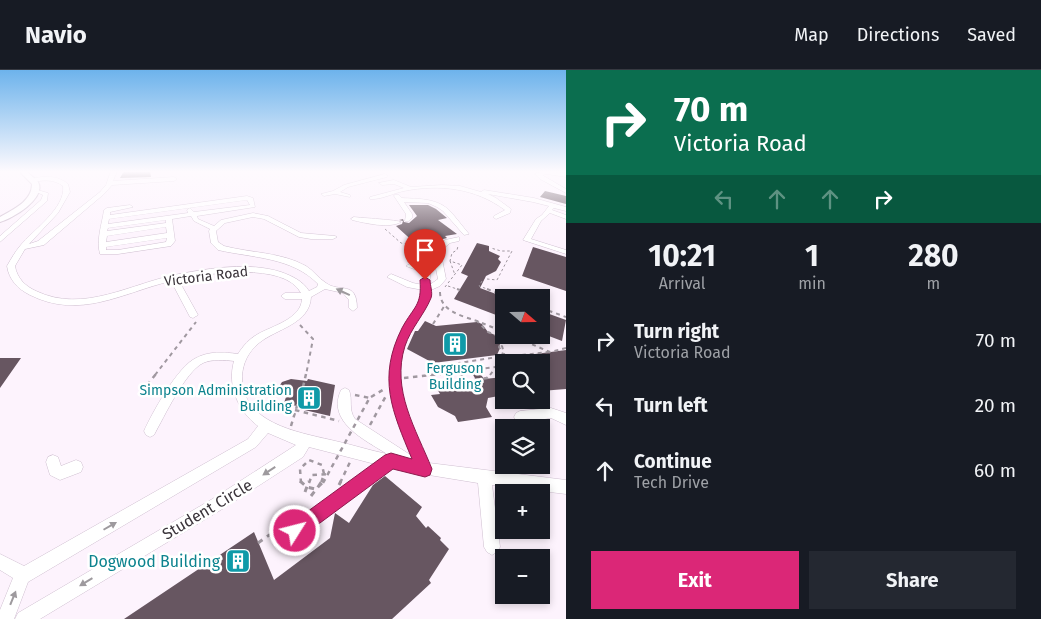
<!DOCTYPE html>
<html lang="en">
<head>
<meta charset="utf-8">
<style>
  body { margin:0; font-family:"Fira Sans",sans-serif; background:#242831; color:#f1f3f6; height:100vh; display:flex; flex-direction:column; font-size:19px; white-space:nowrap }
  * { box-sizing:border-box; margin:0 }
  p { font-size:16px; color:#9ea1a6 }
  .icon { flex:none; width:28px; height:28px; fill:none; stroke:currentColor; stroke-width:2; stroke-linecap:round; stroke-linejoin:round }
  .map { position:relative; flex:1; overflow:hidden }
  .sheet { display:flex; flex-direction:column; background:#171b24; width:475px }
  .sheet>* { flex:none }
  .banner { background:#0b6e4f; color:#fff; overflow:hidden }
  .needle { width:32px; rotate:110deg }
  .buttons { position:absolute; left:495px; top:219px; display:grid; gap:10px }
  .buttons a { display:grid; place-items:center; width:55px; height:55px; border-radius:0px; background:#171b24; box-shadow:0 2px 8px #0003; font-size:25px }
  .pin { position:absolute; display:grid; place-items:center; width:42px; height:42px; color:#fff; margin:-51px -21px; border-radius:50% 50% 50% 0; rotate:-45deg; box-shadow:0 0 5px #0007 }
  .pin .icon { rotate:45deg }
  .me { position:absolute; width:55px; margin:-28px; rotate:54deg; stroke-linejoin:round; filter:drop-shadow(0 0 4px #0008) }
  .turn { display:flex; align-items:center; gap:18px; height:105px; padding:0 25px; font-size:22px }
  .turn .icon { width:65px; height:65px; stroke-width:2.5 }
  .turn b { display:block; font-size:35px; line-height:42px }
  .lanes { display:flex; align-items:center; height:48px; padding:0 25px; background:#0003; justify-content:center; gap:25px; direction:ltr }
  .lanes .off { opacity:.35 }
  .eta { display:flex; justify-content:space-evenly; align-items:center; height:85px; text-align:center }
  .eta b { font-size:30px; font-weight:700; line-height:35px }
  .primary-button { display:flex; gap:10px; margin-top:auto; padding:10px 25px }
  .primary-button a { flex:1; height:58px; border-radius:0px; background:#db2777; color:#fff; font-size:20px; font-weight:700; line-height:58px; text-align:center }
  .primary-button a+a { background:#242831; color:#f1f3f6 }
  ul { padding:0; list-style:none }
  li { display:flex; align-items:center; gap:15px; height:65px; padding:0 25px }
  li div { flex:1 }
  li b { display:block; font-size:19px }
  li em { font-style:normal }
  header { display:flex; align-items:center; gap:30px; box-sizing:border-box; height:70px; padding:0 25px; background:#171b24; border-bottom:1px solid #363941 }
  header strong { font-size:24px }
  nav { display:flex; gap:28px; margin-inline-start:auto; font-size:18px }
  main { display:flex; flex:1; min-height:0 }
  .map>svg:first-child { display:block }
  .building { fill:#675661 }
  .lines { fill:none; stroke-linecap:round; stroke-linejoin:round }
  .minor-casing { stroke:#cfbfd0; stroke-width:1 }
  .major-casing { stroke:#cfbfd0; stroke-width:2 }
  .path-far3 { stroke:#a098a0; stroke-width:1; stroke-dasharray:2.5 2.5; stroke-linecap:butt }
  .path-far2 { stroke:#a098a0; stroke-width:2; stroke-dasharray:4 4; stroke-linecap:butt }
  .path-far1 { stroke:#a098a0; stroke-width:2.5; stroke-dasharray:4.5 4.5; stroke-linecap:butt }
  .path { stroke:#a098a0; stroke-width:3; stroke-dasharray:5.5 5.5; stroke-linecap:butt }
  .minor { fill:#fff; fill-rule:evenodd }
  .major { fill:#fff; fill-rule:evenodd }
  .path-bridge-far1 { stroke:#a098a0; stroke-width:2.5; stroke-dasharray:4.5 4.5; stroke-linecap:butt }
  .path-bridge { stroke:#a098a0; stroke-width:3; stroke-dasharray:5.5 5.5; stroke-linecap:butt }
  .oneway { fill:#9e9a9e }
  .route { fill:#db2777; stroke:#8e194d }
  .labels { text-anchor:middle; stroke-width:5; stroke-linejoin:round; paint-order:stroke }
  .street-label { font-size:14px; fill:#3c363c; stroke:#fff }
  .culture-label { font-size:14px; fill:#0d838f; stroke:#fff }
  .near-street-label { font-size:16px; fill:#3c363c; stroke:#fff }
  .near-culture-label { font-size:16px; fill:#0d838f; stroke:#fff; text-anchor:end }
</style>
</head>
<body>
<header>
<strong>Navio</strong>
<nav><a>Map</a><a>Directions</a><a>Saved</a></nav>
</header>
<main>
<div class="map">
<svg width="566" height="549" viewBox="0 0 566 549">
  <rect width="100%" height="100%" fill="#fdf3fd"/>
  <path class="building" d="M124,101H150L151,107L120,108Z
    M545,121L566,126V134L540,127Z
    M409,135H428L436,139L447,148L438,150L457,164L445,166L447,168L443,169L417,175L396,156L402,154L403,151L399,150L403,149L404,152L409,153L417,146Z
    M477,173L489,176V181L500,186L498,189L501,192L496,201L486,206L480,218L504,227V248L454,229L468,206L461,203Z
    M533,177L566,187V221L522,206Z
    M541,241L566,250L562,271L541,263Z
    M425,251L436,256L477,252L482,254L488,262L502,268L499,277L500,278L497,285L433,293L407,279L415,261H418Z
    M566,280V319L541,321V292H526L520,286Z
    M0,288H21L0,318Z
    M473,293L484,309L504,307V325L488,328L486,337L492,347L458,352L455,346L438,337L431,325L440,324L435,315L476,310L468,296Z
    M291,309L307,311L308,309L335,315L330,346L300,339L301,337L284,333L286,327L274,324L282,312Z
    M385,406L422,437L416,446L426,458L428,456L441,468L440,470L449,479L429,510L431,513L392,549H124L254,462L274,510L330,468L335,443L349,453L373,415Z"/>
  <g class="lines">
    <defs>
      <path id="minor" d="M111,101H117L113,111L174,107L177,109L174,111L112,115L104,124L44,175L25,179L15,196C17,208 25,216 36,221C84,244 131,213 179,204C211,198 249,192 281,202C292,206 303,211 309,221L317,217L318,214C292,187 253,188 218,180L211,173L209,161L210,159L194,151L191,146L172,149L175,171L171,176L118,184H100C96,170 102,154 104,140L107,138L130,135L133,137L110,142V145L247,126L253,128L255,137L197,146L198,149L214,156L221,150L253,143L268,146L301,163L335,166L337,167L333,169H311L299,167L264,149L253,147L225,153L216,161L218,172L224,176C250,183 281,182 306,196C314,201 318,208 326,213C339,223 357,210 357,238L353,241L349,238V230L343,223L325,219L311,227C310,254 276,259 259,273C248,282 243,293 242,306C241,353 297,362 331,370C350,374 368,380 387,384C365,370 326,352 341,320L345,318L349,320C353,330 348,339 355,349L412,386C395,346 378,302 402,261C409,248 422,236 423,220L407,217L387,207L391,204L413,213L423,215L422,202L406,196L410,194L421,197L420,183L424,181L428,183L431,214L438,209L434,189L435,179L445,170L459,167V171L450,173L443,179L442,189L446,209L440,216L431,220C431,237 416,249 409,264C389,308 409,353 429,393L566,410V424L492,415L500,477L497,482L492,485L487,482L484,477L478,413L392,399L286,477L281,480L276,477L273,472L276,467L375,394L309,377L303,387L224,438L40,549H15L18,543L214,428L296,375L268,363L256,377L28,512L14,549H0V540L13,508L0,500V484L24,496L248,369L258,356C238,341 227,316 234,291C224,290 212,289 203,293C185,302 164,347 154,365L150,367L146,365L144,361C152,343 178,296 196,288C209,281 224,282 238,284C243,276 249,269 258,264C272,256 301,249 302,229H285L281,226L285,223H301C284,191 207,204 178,209L198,245L193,248L190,247L171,211C122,223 80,250 30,225C18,219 9,210 7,196C11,189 15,182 20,176C33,160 66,138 63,116C54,109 44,110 33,112L31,111V109C44,106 57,105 68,114L70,122L58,143L29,174L38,171L100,122L106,115ZM247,130L250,135L194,142L190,138L187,140L188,143L108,154L109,149ZM166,150V153L107,161L108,158ZM166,157L167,163L106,172L107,166ZM167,168L166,172L118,180H106V177Z
        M544,101L566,103V107L547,104L542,105L566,119V123L540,109L535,104Z
        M385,104L388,106L387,107L348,117L340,122L350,125V127L335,124L324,126L321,124L333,121L344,115Z
        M394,110L411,117L442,115L460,116L481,122L484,120L534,128L566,137V141L554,138L552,140L566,145V149L550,143L541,151L531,169L566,180V184L523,170L536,149L542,145L549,136L533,132L488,124L496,128L511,139L510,143L496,149L493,147L494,146L505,140C475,118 440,114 404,121C393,123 381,130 370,129V127L404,118L394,114L382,115L379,113Z
        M34,119L48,123L47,131L0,172V166L41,130L43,125L34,121Z
        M395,125H399L402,128C418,129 435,128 448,139C456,147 462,156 469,164L464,165L443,141L437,137L428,133L404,132L412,144V148L409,151H405L406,144L394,126Z
        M354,147C362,148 398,150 401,152C389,159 365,153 352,150L351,149Z
        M551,338L566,343V355L551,348L520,353L516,351L514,347L516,343L520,341Z
        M53,385L58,387L61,396L76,390L81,392L83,397L81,402L60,410L50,405L46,392L48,387Z"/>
      <path id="major" d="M19,101H26C29,104 35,108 38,112C47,128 12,149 0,152V147C14,139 32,131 32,114Z"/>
    </defs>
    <use href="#minor" class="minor-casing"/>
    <use href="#major" class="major-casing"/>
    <path class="path-far3" d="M385,159L401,173L422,177
      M450,191L455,205
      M487,209L497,210L512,181H501L491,178
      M482,211L479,216L490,220
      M448,216L460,220
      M445,217L462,195L450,191L452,183L457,180L458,176"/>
    <path class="path-far2" d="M457,219L460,220
      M487,219L511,228
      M440,222C440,241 462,246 477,251
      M541,238L566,247
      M433,254L445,235
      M300,255L313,269L306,305
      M510,265L550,282L566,278
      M505,287L502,276L506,265
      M510,292L505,287L548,282
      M512,292L509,288L522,289L519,285
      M155,305L196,252
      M430,305L504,296
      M460,305L456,295H461L459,293L504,286L499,277L502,268L488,262L477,251L504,262
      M490,305L493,301L504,300"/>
    <path class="path-far1" d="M460,304L466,311L487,308L491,304
      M404,308L441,304
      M147,315L156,304
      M303,317L306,304
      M355,325L370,328
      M371,327L386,318
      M295,340L339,351
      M370,355L387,324
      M291,356L299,329
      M309,413L312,405L328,404
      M340,413L350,392"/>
    <path class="path" d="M339,415L341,411
      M305,422L309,411
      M258,473L303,441"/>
    <use href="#minor" class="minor"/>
    <use href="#major" class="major"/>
    <path class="path-bridge-far1" d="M301,413L300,399L309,390L322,395L324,404L321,413
      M323,413L369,329"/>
    <path class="path-bridge" d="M300,411L307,417L315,419L318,417
      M318,417L322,411
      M318,417L324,411
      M311,426L318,417"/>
  </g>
  <defs><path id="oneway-solid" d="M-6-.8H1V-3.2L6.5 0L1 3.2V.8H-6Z" transform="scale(1.25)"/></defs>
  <g class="oneway">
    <use href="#oneway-solid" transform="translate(343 222) rotate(-155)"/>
    <use href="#oneway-solid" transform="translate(269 401) rotate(147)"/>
    <use href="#oneway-solid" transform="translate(110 456) rotate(-30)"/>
    <use href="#oneway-solid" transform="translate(86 512) rotate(149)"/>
    <use href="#oneway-solid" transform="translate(13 528) rotate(-68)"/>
  </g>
  <linearGradient id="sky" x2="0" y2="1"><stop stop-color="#6db3ec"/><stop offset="0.57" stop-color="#fefafe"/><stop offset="1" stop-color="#fefafe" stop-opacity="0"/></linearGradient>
  <rect width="566" height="178" fill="url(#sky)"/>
  <path class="route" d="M425,207L430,210C430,215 433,223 431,228C424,245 411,258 405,276C391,320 416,359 432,399L430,405L425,407L393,399L301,467L295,470L289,467L286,461L289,455L385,385L391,383L412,389C392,341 377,308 402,258C414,236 422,236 420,210Z"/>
  <defs>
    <symbol id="building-square" viewBox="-11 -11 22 22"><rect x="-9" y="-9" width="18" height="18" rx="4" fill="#0f9aa8" stroke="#fff"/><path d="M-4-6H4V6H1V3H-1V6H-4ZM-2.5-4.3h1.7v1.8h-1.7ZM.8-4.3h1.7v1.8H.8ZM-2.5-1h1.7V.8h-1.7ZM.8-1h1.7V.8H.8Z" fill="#fff"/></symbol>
  </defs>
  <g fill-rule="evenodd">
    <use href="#building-square" x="441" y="260" width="28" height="28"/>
    <use href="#building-square" x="295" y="314" width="28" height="28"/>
    <use href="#building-square" x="224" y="477" width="28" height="28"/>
  </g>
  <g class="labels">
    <g class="street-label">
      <text transform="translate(206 206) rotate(-7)" y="5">Victoria Road</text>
    </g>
    <g class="culture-label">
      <text x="455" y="303">Ferguson<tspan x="455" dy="16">Building</tspan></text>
      <text x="292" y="325" text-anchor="end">Simpson Administration<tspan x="292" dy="16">Building</tspan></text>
    </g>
    <g class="near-street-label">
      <text transform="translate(207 439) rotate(-31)" y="6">Student Circle</text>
    </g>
    <g class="near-culture-label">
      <text x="220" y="497">Dogwood Building</text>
    </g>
  </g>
</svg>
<div class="buttons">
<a><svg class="needle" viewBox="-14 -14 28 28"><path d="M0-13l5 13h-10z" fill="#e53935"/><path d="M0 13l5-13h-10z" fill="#9ea1a6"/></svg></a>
<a><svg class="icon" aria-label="search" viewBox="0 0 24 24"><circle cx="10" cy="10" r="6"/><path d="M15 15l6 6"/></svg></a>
<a><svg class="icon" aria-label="layers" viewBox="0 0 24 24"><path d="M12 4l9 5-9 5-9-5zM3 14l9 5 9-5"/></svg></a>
<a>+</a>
<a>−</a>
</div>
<div class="pin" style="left:425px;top:210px;background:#d93025"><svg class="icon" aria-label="arrive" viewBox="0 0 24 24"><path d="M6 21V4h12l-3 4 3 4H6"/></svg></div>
<svg class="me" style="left:295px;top:461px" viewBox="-20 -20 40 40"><circle r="17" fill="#db2777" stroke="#fff" stroke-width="3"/><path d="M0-11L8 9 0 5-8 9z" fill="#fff"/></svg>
</div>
<section class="sheet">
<div class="banner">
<div class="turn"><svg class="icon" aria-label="right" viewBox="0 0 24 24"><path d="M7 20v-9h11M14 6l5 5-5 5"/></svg><div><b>70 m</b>Victoria Road</div></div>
<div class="lanes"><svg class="icon off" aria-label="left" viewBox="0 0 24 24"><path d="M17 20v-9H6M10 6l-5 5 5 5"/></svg><svg class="icon off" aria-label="ahead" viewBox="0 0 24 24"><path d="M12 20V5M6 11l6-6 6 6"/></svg><svg class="icon off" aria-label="ahead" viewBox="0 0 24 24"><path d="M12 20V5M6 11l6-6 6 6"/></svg><svg class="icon" aria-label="right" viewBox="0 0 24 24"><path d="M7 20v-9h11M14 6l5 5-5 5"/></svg></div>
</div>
<div class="eta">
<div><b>10:21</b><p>Arrival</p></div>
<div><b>1</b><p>min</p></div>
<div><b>280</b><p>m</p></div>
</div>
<ul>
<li><svg class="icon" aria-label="right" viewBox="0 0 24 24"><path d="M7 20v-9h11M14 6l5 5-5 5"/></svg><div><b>Turn right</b><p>Victoria Road</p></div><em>70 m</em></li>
<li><svg class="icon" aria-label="left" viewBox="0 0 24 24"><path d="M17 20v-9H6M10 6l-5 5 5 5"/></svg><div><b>Turn left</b></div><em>20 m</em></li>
<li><svg class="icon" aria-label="ahead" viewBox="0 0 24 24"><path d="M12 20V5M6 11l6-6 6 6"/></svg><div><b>Continue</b><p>Tech Drive</p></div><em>60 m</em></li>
</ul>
<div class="primary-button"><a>Exit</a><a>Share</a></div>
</section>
</main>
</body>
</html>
